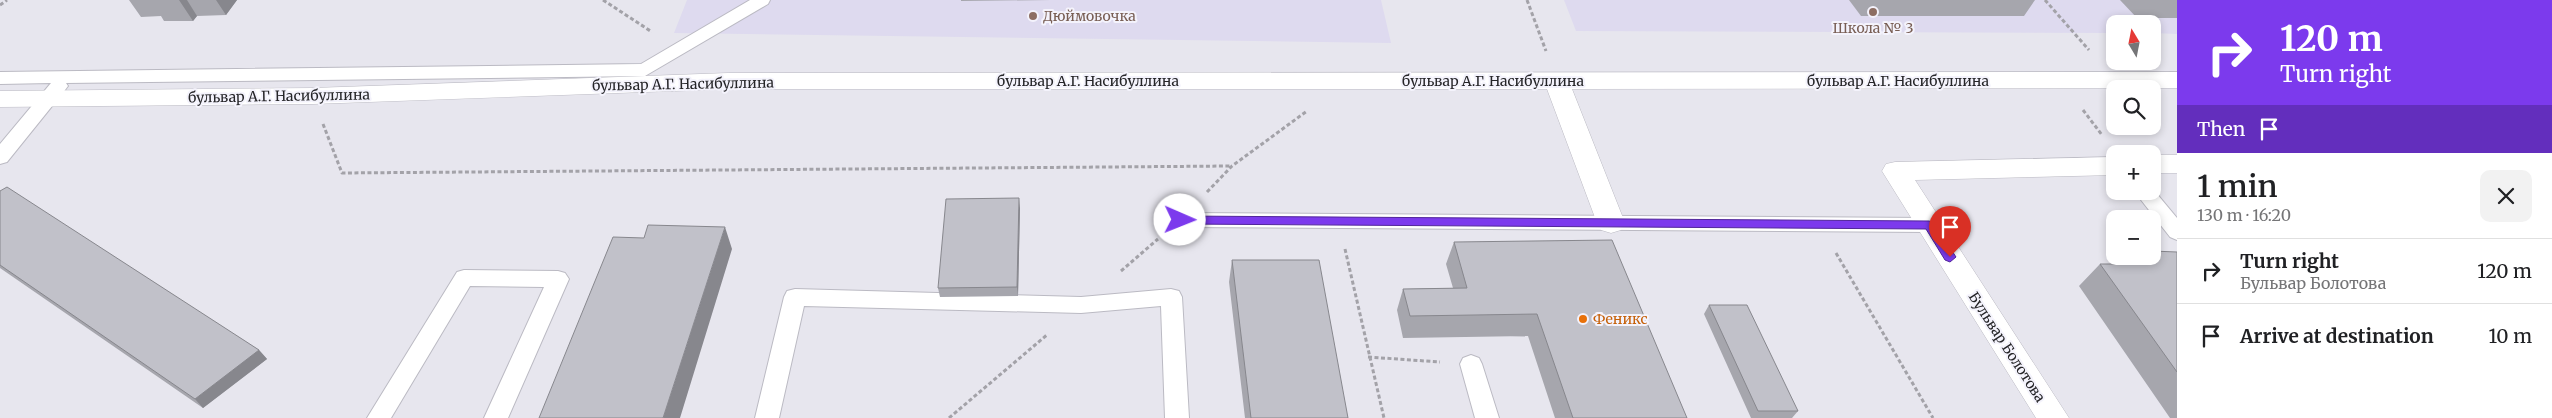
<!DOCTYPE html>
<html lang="en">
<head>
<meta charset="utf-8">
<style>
  body { margin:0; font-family:Merriweather,serif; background:#f2f2f2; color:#202124; height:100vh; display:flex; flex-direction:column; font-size:19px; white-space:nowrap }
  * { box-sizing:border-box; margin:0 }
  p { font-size:16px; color:#757577 }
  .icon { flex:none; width:28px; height:28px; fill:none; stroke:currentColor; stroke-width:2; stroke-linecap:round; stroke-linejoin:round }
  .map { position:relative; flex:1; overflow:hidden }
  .details { display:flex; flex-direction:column; background:#fff; width:375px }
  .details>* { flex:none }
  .top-card { background:#7c3aed; color:#fff; overflow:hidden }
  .needle { width:32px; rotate:350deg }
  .tools { position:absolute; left:2106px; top:15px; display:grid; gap:10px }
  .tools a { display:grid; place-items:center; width:55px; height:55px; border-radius:10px; background:#fff; box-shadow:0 2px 8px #0003; font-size:25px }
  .pin { position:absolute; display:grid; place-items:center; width:42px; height:42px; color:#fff; margin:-51px -21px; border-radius:50% 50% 50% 0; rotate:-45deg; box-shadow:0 0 5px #0007 }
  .pin .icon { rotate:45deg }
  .me { position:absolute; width:55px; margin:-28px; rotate:91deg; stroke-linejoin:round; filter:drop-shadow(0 0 4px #0008) }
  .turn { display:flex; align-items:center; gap:18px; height:105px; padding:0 20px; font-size:22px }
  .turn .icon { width:65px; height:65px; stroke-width:2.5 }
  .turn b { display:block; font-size:35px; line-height:42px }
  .then { display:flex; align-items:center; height:48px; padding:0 20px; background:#0003; gap:10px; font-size:19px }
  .round { display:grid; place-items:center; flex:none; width:52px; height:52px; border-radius:10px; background:#f2f2f2 }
  .summary { display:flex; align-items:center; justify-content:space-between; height:85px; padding:0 20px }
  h1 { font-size:30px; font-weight:600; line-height:38px }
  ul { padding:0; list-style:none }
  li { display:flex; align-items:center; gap:15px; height:65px; padding:0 20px; border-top:1px solid #e0e0e0 }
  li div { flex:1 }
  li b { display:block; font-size:19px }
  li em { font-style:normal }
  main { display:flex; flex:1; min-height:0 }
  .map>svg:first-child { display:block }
  .education { fill:#dedaef }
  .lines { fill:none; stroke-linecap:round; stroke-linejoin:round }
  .service-casing { stroke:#bbbac3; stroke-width:2 }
  .pedestrian-casing { stroke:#bbbac3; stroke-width:1 }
  .minor-casing { stroke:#bbbac3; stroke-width:1 }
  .path { stroke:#a3a2a8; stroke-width:3; stroke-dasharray:4 2.5; stroke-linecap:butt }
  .service { fill:#fff; fill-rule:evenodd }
  .pedestrian { fill:#fff; fill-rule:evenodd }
  .minor { fill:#fff; fill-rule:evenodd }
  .wall { fill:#a6a6ad }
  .shaded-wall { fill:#87878d }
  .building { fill:#c1c1c9; stroke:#87878d }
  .route { fill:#7c3aed; stroke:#51269a }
  .education-dot { fill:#8d6e63; stroke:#f4f3fc; stroke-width:2 }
  .food-dot { fill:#e8710a; stroke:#f4f3fc; stroke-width:2 }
  .labels { text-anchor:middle; stroke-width:4; stroke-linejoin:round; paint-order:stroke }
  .education-label { font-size:14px; fill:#785e54; stroke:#f4f3fc; text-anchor:start }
  .street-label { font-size:14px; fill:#252528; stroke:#f4f3fc }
  .food-label { font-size:14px; fill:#c56008; stroke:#f4f3fc; text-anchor:start }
</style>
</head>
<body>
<main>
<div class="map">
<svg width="2177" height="418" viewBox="0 0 2177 418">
  <rect width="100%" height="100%" fill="#e7e6ee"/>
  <path class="education" d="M687,0H1381L1391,43L674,33Z
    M1564,0H2177V34L2153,33L2152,24H2115V33L1576,31Z"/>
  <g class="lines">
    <defs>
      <path id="service" d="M750,0H770L768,4L645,76L66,83L68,86L65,90L7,162L0,164V144L51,83L0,84V72L641,64Z
        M2152,188L2177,218V240L2170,237L2134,191H2152Z
        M1180,213L1929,218L1936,220L1939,225L1936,230L1929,232L1180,227L1173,225L1170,220L1173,215Z
        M464,270L558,271L565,273L569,279L508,418H484L544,287L470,286L391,418H367L457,272Z
        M795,289L1081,297L1171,289L1179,291L1182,297L1189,418H1165L1161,306L1081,313L804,306L779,418H755L784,297L787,291Z
        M1471,355L1479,358L1482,364L1499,418H1475L1460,364L1463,358Z"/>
      <path id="pedestrian" d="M2177,72V88L1572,89L1625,223L1621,230L1611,233L1601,230L1597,223L1547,89H728L313,104L0,107V91L313,88L728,73Z"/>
      <path id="minor" d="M2152,155H2177V173H2152Z
        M2115,157V175L1915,180L2069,418H2036L1882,171L1886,164L1895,162Z"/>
    </defs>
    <use href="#service" class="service-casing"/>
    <use href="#pedestrian" class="pedestrian-casing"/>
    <use href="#minor" class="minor-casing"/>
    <path class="path" d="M603,0L652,32
      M1527,0L1546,51
      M2045,0L2089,50
      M0,5L7,0
      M2083,110L2102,135
      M323,124L342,173L1232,166
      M1207,192L1232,166L1307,111
      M1345,249L1384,418
      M1836,253L1933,418
      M1121,271L1158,239
      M1368,357L1440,362
      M949,418L1048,334"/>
    <use href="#service" class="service"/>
    <use href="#pedestrian" class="pedestrian"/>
    <use href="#minor" class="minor"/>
  </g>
  <path class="wall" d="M129,0H237L226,15L197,16L193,21H164L161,16L141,17Z
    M961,0H1051L961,1Z
    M1849,0H2035L2024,16H1861Z
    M2120,0H2177V18H2137Z
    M0,191L259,350L267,359L203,408L0,268Z
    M1020,208L1018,296L940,297L938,288Z
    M1454,242L1687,418H1555L1528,336L1403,338L1397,310L1403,289L1453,288L1446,264Z
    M2177,252V418H2170L2079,286L2100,264H2117L2124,256H2152Z
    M1232,260L1348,418H1245L1229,282Z
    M1709,305L1798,411L1792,418H1751L1704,314Z"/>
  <path class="shaded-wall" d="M179,0H187L197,16L193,21Z
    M216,0H237L226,15Z
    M1019,198L1020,208L1018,296L1017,287Z
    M725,227L732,249L680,418H663Z
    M259,350L267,359L203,408L195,399Z"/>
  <path class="building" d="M7,187L259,350L195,399L0,265V191Z
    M1019,198L1017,287L938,288L946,199Z
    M648,225L725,227L663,418H539L613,237L644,238Z
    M1612,240L1687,418H1573L1537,314L1410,316L1403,289L1467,288L1454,242Z
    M2152,251L2177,252V372L2100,264H2139L2133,256H2152Z
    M1232,260H1319L1348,418H1251Z
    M1709,305H1747L1798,411H1758Z"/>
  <path class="route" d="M1180,216L1929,221L1933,222L1956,257L1950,262L1945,260L1926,229L1180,224L1174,220Z"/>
  <g class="education-dot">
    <circle cx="1873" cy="12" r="5"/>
    <circle cx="1033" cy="16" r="5"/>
  </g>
  <circle class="food-dot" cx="1583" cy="319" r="5"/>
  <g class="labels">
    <g class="education-label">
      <text x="1043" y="21">Дюймовочка</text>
      <text x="1873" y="33" text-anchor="middle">Школа № 3</text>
    </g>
    <g class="street-label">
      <text x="1088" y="86">бульвар А.Г. Насибуллина</text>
      <text x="1493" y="86">бульвар А.Г. Насибуллина</text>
      <text x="1898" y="86">бульвар А.Г. Насибуллина</text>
      <text transform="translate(683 84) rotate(-1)" y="5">бульвар А.Г. Насибуллина</text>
      <text transform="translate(279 96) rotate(-1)" y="5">бульвар А.Г. Насибуллина</text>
      <text transform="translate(2007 347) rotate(57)" y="5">Бульвар Болотова</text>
    </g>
    <g class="food-label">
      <text x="1593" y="324">Феникс</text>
    </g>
  </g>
</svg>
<div class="tools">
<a><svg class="needle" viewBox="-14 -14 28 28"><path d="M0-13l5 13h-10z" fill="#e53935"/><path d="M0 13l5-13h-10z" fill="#757577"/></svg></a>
<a><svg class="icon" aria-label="search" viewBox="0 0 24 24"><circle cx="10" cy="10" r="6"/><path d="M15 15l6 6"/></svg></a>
<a>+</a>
<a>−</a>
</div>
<div class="pin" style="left:1950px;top:257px;background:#d93025"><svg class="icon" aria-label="arrive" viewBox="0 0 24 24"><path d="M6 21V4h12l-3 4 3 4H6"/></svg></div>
<svg class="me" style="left:1180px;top:220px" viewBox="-20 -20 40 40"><circle r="19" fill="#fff"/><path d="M0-13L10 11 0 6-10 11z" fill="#7c3aed"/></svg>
</div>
<section class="details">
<div class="top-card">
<div class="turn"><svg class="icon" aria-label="right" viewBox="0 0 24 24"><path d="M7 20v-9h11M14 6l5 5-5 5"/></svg><div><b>120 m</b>Turn right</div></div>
<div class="then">Then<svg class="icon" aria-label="arrive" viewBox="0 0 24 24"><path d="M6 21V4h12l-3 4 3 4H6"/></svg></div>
</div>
<div class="summary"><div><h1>1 min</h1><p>130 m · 16:20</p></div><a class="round"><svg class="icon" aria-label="close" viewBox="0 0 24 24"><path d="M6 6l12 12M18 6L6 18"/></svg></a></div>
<ul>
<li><svg class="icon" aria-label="right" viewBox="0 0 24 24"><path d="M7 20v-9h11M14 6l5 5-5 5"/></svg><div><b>Turn right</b><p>Бульвар Болотова</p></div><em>120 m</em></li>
<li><svg class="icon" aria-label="arrive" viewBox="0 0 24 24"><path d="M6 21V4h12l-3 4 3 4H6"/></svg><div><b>Arrive at destination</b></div><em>10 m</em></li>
</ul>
</section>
</main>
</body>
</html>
